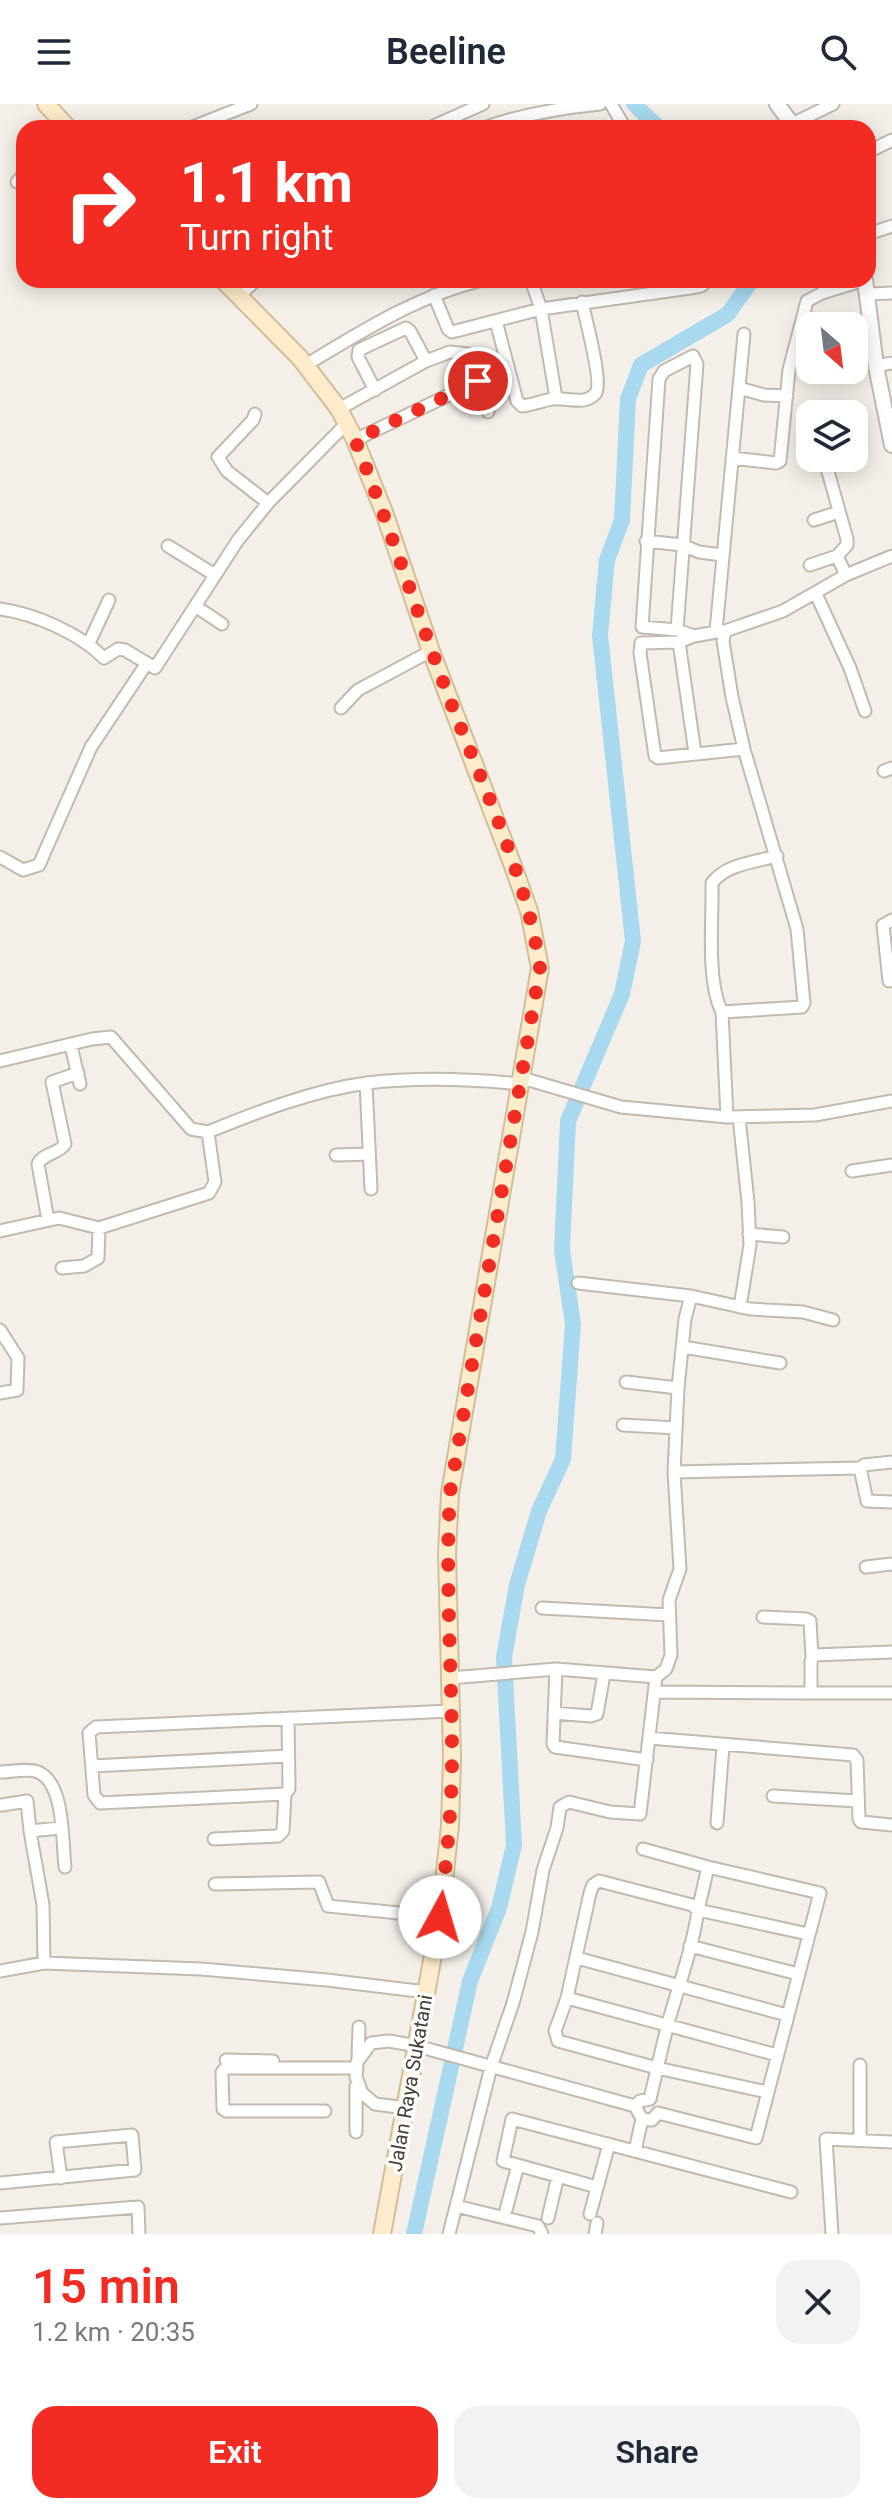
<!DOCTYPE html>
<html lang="en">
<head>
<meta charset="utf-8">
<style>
  body { margin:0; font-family:Roboto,sans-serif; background:#f2f2f3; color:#1f2937; height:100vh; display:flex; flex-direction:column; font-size:30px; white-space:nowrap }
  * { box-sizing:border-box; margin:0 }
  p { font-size:26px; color:#747a83 }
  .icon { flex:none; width:44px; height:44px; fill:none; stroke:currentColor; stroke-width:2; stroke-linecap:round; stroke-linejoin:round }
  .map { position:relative; height:2130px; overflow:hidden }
  .side { display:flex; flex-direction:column; background:#fff; flex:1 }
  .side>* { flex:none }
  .guide { position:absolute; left:16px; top:16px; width:860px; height:168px; border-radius:24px; box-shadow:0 4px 20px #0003; background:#f22c22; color:#fff; overflow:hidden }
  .needle { width:52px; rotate:152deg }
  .fabs { position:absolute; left:796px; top:208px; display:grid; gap:16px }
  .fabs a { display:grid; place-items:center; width:72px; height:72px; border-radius:16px; background:#fff; box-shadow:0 4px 20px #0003; font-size:40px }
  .pin { position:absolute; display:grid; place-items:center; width:68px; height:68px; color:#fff; margin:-34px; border:4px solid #fff; border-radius:50%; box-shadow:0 2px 8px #0007 }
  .me { position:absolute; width:88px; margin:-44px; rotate:6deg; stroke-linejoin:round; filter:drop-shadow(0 0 6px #0008) }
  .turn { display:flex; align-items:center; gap:28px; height:168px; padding:0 32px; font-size:36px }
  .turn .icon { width:104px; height:104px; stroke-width:2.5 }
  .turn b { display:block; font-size:56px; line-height:68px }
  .round { display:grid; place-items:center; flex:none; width:84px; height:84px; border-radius:24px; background:#f2f2f3 }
  .head { display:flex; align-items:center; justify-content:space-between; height:136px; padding:0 32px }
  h1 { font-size:48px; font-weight:600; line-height:60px; color:#f22c22 }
  .button { display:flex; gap:16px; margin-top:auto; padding:16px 32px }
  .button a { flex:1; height:92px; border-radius:24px; background:#f22c22; color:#fff; font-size:32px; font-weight:600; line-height:92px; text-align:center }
  .button a+a { background:#f2f2f3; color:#1f2937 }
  header { display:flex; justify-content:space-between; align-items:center; height:104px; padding:0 32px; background:#fff; font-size:36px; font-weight:600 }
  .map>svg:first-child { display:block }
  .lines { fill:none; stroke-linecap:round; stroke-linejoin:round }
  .river { stroke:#a8d9ee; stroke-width:16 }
  .minor-casing { stroke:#c2baaf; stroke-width:15 }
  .tertiary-casing { stroke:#c2baaf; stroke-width:18 }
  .secondary-casing { stroke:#d2be9a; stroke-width:20 }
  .minor { stroke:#fff; stroke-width:11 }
  .tertiary { stroke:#fff; stroke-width:14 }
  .secondary { stroke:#fdeccb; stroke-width:16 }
  .route { stroke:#f22c22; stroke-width:14; stroke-dasharray:0 25.2 }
  .labels { text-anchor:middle; stroke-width:7; stroke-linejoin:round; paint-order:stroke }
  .street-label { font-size:20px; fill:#484038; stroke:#fff }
</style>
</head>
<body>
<header><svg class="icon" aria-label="menu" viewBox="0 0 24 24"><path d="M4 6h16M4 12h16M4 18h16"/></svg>Beeline<svg class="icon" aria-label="search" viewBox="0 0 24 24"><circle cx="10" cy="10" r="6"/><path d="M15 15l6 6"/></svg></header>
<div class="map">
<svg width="892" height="2130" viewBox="0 0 892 2130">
  <rect width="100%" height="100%" fill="#f4f0e9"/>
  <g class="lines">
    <path class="river" d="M634,0L659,24
      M414,2130L470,1877L499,1804L514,1741L504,1553L517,1481L539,1407L563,1355L573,1220L562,1146L568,1017L622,890L633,837L600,531L607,456L622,416L628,295L641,261L728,210L752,176"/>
    <defs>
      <path id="minor" d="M611,0L625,24
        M792,20L833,0
        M489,22C525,10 561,4 600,0
        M190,24L251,0
        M429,24L483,0
        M868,48L892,36
        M17,78L24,70
        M868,130L892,122
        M531,176L541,205L556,294
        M869,190L892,189
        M434,191L448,225L452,228L541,205L690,184L701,182L708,176
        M239,192L256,176
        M496,217L517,297L522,302C532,301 542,297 552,295C566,293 584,302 595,290C604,281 585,213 582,198
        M306,261C362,227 419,191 483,176
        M876,262L892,259
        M739,284L764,291L787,292
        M375,286L358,253L359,246L363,244L406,224L410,227L426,257
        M339,305L426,257L450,248L468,250L488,308
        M255,310L253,316L218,353L227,367L268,399
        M355,336L478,277
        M732,354L776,359L780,357L789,266L807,197L822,189L864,176
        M827,364L847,435V441L837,452L846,471
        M814,416L839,408
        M646,437L682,441L699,448L722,451
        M168,442L215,471
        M810,461L837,452
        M816,490L850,564L865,607
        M195,502L222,520
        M0,505C35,510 79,529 104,554L118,545L125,546L155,564L238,436L268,399L347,319
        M677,526L642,523L659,275L664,267L693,252L697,260L677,526L694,532
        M716,527L744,230
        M722,527L694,532L679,538L641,539L640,549L655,652L658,654L744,645
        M679,538L695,649
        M89,539L109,496
        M341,604L358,586L431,547
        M884,667L892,664
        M0,753L23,766L39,761L91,643L147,559
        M889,877L883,821L892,816
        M722,908C706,877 713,814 712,779C726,760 755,758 777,752
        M71,942L80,980
        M0,957L92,935L111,933L191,1025L208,1028C257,1008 314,986 367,979C418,973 471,975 521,980
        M522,974L621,1003L727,1013L815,1011L892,997
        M366,979L371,1085
        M727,1013L722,908L802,903L804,899L797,825L744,645L732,593L723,537L725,527L783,507L846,471L892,452
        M739,1013L748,1098L750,1141L740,1203
        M336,1051L369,1050
        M852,1067L892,1061
        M48,1116L38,1060C43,1049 59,1050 65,1040L52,978L78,969
        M0,1127L59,1114L99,1124L209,1089L215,1078L208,1028
        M749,1130L783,1133
        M62,1164L84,1162L98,1154L99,1124
        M578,1179L691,1192
        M0,1226L18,1254L17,1286L0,1289
        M683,1243L780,1259
        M626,1278L678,1284
        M623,1321L676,1324
        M892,1358L864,1361L860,1364L867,1397L892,1398
        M674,1368L860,1364
        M866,1463L892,1460
        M542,1504L669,1511
        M763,1513L806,1515L810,1517L812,1553
        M556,1565L553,1640L555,1643L647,1656
        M450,1574L556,1565L656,1573
        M655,1588L811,1589V1557L814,1551L892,1548
        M811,1589H892
        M554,1609L591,1612L597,1610L604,1570
        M288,1614L289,1685L285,1690L100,1699L94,1691L89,1629L96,1623L451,1607
        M649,1634L853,1651L857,1656L859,1715L861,1718L892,1721
        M92,1662L288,1652
        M0,1668C11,1668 28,1664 38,1668C65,1679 62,1738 65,1763
        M773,1692L857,1697
        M2,1701L27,1697L30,1727L60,1724
        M717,1719L723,1642
        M30,1727L43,1801L44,1859
        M214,1735L278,1732L283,1727L285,1690
        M643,1745L708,1763L698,1806L808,1830
        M215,1780L319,1778L328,1802L440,1813
        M690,1842L798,1870
        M577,1854L787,1911
        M0,1867L44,1859L201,1865L327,1876L426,1888
        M567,1894L555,1927L558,1937L657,1964L767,1988
        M358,1954L359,1923
        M226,1956L273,1957
        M635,2002L642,2015L652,2016L658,2009L756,2034L820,1789L708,1763
        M406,2004L375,2000L362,1989L356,1973L357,1958L371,1939L389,1937L417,1942L635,2002L640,1997L650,1995C657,1966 663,1937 671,1909C681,1875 693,1841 698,1806L692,1801L599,1777L593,1781L590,1789L567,1894L777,1951
        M325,2007H226L223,2005L222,1968L226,1964H357
        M356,2028V1982
        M860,2036V1961
        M635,2047L642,2015
        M0,2079L135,2066L132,2031L56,2038L61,2074
        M597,2083L503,2057L512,2015L791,2088
        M456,2102L538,2122L542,2130
        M506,2106L518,2061
        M590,2110L609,2040
        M0,2114L138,2103L139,2130
        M548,2114L558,2072
        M449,2130L491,1963L513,1899L532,1828L543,1766L557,1724L560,1703L569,1698L610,1708L640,1710L656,1573L666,1565L671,1551L669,1496L680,1465L674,1368L678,1284L685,1215L691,1192L750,1205L803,1208L833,1216
        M595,2130L597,2119
        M832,2130L826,2035L892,2038"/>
      <path id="tertiary" d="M777,0L795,24
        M865,176L876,262L892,341"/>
      <path id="secondary" d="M46,0L68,24
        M223,176L300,254L339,305L355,336L384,408L431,547L513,762L529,807L540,864L450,1389L447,1449L452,1654L450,1722L440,1813L382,2130"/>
    </defs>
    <use href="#minor" class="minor-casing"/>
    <use href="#tertiary" class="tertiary-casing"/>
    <use href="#secondary" class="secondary-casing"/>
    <use href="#minor" class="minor"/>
    <use href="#tertiary" class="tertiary"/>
    <use href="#secondary" class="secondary"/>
  </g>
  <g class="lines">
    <path class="route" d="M440,1813C446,1760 452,1707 452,1653C452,1565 445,1477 450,1389L540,864C527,774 484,684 451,599C418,512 390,423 355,336L478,277"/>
  </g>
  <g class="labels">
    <g class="street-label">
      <text transform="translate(410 1979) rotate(-80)" y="7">Jalan Raya Sukatani</text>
    </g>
  </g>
</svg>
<div class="fabs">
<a><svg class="needle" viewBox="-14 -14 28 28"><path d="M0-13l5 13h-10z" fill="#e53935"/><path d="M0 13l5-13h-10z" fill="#747a83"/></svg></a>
<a><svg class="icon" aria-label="layers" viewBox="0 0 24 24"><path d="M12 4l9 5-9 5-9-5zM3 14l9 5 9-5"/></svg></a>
</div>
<div class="pin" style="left:478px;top:277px;background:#d93025"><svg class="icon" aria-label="arrive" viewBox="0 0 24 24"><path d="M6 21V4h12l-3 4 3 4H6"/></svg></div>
<svg class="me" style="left:440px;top:1813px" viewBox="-20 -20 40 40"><circle r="19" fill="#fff"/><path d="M0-13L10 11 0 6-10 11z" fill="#f22c22"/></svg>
<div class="guide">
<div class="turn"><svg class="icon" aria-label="right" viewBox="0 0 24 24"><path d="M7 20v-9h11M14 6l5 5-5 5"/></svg><div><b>1.1 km</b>Turn right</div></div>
</div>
</div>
<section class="side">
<div class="head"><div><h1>15 min</h1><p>1.2 km · 20:35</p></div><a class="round"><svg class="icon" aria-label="close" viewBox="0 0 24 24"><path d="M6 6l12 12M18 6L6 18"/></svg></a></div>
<div class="button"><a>Exit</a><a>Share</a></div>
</section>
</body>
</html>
